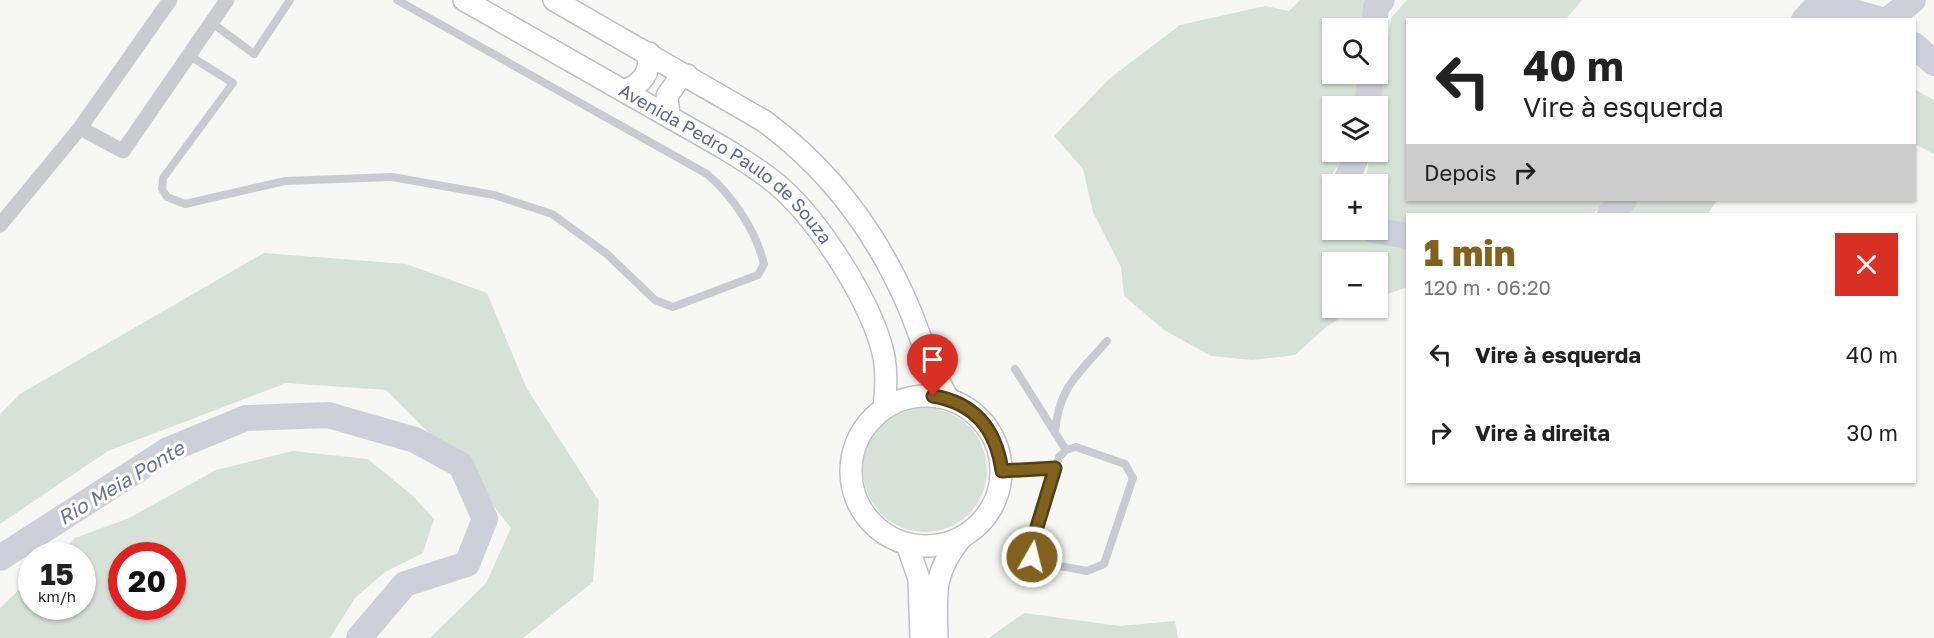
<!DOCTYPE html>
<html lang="pt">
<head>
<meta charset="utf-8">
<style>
  body { margin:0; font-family:"Golos Text",sans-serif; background:#f2f2f2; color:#222; height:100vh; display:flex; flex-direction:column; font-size:22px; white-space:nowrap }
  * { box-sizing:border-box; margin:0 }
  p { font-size:20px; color:#767676 }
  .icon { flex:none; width:33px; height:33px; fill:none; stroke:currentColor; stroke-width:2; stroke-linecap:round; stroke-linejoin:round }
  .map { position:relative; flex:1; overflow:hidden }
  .side { position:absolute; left:1406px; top:213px; width:510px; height:270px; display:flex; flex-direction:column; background:#fff; border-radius:0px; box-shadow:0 2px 4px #0004 }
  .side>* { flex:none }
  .hud { position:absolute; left:1406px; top:18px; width:510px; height:183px; border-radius:0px; box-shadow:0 2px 4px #0004; background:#fff; color:#222; overflow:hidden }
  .controls { position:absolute; left:1322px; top:18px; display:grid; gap:12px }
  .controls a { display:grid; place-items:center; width:66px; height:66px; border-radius:0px; background:#fff; box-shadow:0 2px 4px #0004; font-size:30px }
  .speed { position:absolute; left:18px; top:542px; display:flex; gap:12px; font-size:30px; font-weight:700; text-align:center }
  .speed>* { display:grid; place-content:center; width:78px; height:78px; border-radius:50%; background:#fff; box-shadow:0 2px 4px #0004; line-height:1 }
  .speed small { font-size:15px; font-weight:400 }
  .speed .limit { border:9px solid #d22; background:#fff; color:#111 }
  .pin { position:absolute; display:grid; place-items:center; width:51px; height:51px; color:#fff; margin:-62px -26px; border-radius:50% 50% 50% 0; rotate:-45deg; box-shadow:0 0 6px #0007 }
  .pin .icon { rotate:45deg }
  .me { position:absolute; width:66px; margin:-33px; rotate:8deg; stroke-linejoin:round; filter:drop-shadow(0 0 4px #0008) }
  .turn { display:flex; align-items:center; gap:21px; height:126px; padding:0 18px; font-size:27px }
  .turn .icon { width:78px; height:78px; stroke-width:2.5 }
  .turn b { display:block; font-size:42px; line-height:51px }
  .then { display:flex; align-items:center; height:57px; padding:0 18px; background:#0003; gap:12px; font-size:22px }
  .round { display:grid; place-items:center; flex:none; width:63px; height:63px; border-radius:0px; background:#f2f2f2 }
  .overview { display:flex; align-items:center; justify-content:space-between; height:102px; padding:0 18px }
  h1 { font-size:36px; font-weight:800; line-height:45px; color:#80611e }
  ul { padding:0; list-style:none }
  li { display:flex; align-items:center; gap:18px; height:78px; padding:0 18px }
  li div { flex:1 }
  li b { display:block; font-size:22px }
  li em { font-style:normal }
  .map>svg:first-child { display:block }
  .green { fill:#d6e1d7; fill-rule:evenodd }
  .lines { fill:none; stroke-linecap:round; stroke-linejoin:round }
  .river { stroke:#cdd0d9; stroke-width:26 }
  .secondary-casing { stroke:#bebfc7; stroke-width:24 }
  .lane { stroke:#cacbd1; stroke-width:8 }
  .street { stroke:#cacbd1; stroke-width:15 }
  .secondary { stroke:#fff; stroke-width:21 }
  .route-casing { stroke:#533f14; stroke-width:15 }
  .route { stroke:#80611e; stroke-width:10 }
  .labels { text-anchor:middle; stroke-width:6; stroke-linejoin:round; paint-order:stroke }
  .street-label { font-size:18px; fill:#646889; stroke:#fff }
  .water-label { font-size:20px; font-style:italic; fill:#6a7693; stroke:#fff }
</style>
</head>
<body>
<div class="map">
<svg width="1934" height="638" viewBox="0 0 1934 638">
  <rect width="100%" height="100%" fill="#f7f8f5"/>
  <path class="green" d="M1300,0H1369L1363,28H1332V74H1362L1359,106H1332V152H1348L1327,181L1326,214L1332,220V230C1352,230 1383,244 1407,247V287L1377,298V262H1332V308H1357L1326,327L1295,355L1253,360L1211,356L1164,330L1124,296L1121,267L1093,212L1083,169L1054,136L1109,79L1180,25L1265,6L1289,11Z
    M1407,0H1582L1566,19L1407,20V200H1608L1593,214H1407V232L1376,230L1377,184H1365L1370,152H1377V107L1391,18Z
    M1914,89L1934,100V154L1914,144Z
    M1638,200H1717L1708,214H1629Z
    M264,253L406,264L487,293L526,387L599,501L593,582L523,638H430L486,583L511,528L461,465L386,390L286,383L108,451L0,524V414L20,394Z
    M863 470a62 62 0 1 1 124 0a62 62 0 1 1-124 0Z
    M293,451L368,459L413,496L434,519L423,553L385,572L355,598L330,638H0V608L31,578L32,606H82V555H57L75,538L129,518L216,470ZM122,555H172V606H122Z
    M1024,613L1120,626L1175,621L1178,638H989Z"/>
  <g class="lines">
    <path class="river" d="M1804,20L1820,3L1882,20
      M1888,20L1913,0
      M1374,28L1376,7L1382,0
      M1914,45L1934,63
      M1367,106L1371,74
      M1345,184L1358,152
      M1610,214L1624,200
      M1373,230L1407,236
      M0,558L168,450L246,418L328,415L415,440L461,465L485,519L467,564L405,584L359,638"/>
    <defs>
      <g id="secondary">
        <path id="s1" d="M464,0L722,147C742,159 761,171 779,186C820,222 873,304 884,357C887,374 886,391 884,408"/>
        <path d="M554,0L764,121C832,171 880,237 912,315C923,344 932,371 948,398"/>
        <path d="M624,91C643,83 650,74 649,53"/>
        <path d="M669,116L667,96L678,80L687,75"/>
        <circle cx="926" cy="471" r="75"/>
        <path d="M907,544L919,579L921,638"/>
        <path d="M937,638C936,594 932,574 961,538"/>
      </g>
    </defs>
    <use href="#secondary" class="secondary-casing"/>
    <path class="lane" d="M212,23L254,54L290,0
      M190,56L233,83L163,178L162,189L167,197L185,204L285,181L392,177L494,195L552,214L607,254L655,300L673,307L758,275L764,264C756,231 733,196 707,174L397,0
      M1015,369L1066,450
      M1055,433C1059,386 1078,375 1107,341
      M1076,447L1125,464L1133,478L1104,564L1087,571L1038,562L1030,550L1059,457L1066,450Z
      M1002,470L1055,468"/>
    <path class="street" d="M170,0L80,128L123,151L227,0
      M0,225L80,128"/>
    <use href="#secondary" class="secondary"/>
  </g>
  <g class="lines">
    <defs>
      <path id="route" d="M933,396C975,403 996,429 1002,471L1055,468L1030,550L1032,557"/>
    </defs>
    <use href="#route" class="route-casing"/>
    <use href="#route" class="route"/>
  </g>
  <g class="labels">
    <g class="street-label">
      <text dy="6" stroke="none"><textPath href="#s1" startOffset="310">Avenida Pedro Paulo de Souza</textPath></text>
    </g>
    <g class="water-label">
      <text transform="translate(121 483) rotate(-31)" y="7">Rio Meia Ponte</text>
    </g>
  </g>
</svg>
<div class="controls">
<a><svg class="icon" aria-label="search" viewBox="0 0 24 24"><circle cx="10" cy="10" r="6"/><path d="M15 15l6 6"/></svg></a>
<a><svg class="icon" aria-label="layers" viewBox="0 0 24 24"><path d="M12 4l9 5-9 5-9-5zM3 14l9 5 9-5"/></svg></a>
<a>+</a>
<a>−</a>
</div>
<div class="speed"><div>15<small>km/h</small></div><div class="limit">20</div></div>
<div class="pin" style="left:933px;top:396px;background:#d93025"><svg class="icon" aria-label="arrive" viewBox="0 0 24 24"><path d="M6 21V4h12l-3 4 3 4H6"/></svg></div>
<svg class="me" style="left:1032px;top:557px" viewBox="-20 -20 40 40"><circle r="17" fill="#80611e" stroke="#fff" stroke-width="3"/><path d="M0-11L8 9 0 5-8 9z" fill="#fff"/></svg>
<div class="hud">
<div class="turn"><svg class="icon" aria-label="left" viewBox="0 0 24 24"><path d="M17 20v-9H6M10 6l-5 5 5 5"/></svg><div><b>40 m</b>Vire à esquerda</div></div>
<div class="then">Depois<svg class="icon" aria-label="right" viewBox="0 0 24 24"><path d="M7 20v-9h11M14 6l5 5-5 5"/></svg></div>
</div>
<section class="side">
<div class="overview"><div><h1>1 min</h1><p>120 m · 06:20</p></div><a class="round" style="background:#d93025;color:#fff"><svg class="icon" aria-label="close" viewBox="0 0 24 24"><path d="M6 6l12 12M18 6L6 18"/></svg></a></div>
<ul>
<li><svg class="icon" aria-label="left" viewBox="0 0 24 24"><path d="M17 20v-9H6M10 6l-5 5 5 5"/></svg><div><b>Vire à esquerda</b></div><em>40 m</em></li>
<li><svg class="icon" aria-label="right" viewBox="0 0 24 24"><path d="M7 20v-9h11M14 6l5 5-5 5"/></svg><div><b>Vire à direita</b></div><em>30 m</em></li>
</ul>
</section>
</div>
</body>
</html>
